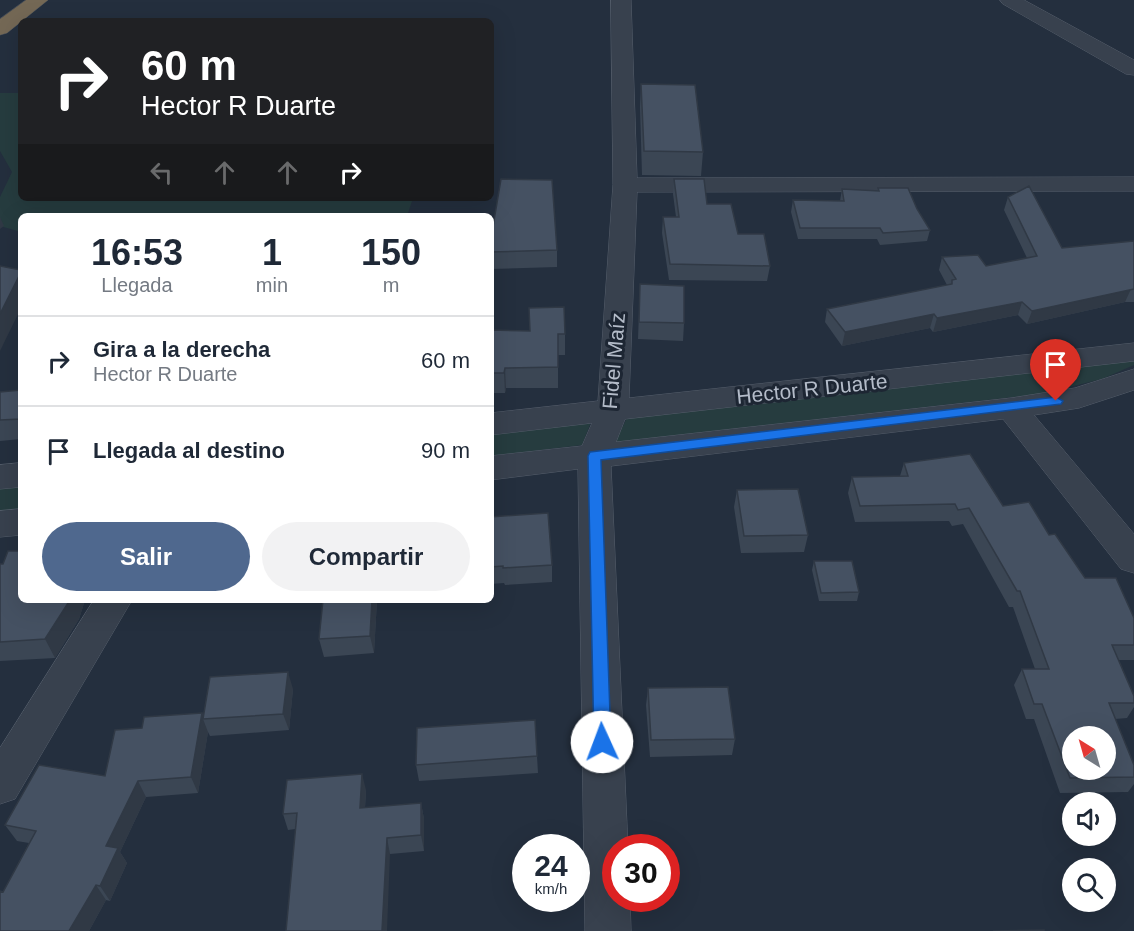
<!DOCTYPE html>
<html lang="es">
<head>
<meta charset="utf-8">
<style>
  body { margin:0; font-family:Arial,sans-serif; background:#f2f2f3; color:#1f2937; height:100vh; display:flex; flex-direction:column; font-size:22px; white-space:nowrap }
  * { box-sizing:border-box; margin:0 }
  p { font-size:20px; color:#747a83 }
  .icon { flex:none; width:33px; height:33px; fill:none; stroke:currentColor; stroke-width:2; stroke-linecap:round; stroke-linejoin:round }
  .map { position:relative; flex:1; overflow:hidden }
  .panel { position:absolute; left:18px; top:213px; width:476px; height:390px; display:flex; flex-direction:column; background:#fff; border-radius:9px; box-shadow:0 6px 24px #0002 }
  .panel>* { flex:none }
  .hud { position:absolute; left:18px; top:18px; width:476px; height:183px; border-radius:9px; box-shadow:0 6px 24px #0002; background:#202124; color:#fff; overflow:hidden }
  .needle { width:39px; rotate:323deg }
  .tools { position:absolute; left:1062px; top:726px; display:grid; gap:12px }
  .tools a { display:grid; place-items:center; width:54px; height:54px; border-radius:50%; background:#fff; box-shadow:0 6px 24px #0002; font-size:30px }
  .speed { position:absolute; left:512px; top:834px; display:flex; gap:12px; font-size:30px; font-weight:700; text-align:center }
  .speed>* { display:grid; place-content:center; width:78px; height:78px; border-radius:50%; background:#fff; box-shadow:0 6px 24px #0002; line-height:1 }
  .speed small { font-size:15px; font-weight:400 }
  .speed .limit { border:9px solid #d22; background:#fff; color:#111 }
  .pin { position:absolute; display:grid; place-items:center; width:51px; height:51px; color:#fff; margin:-62px -26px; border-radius:50% 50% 50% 0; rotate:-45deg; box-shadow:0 0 6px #0007 }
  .pin .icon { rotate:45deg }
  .me { position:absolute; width:66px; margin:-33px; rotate:358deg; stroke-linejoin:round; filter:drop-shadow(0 0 4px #0008) }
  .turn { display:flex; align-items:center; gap:21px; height:126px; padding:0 24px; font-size:27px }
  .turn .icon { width:78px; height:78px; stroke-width:2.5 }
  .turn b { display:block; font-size:42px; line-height:51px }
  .lanes { display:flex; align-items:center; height:57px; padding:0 24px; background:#0003; justify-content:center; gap:30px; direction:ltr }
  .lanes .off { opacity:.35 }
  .eta { display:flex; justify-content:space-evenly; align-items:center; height:102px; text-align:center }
  .eta b { font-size:36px; font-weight:600; line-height:42px }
  .cta { display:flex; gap:12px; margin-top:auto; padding:12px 24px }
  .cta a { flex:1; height:69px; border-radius:36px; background:#4f688e; color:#fff; font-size:24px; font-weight:600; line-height:69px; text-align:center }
  .cta a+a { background:#f2f2f3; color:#1f2937 }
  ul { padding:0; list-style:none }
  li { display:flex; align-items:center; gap:18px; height:90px; padding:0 24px; border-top:2px solid #e0e1e3 }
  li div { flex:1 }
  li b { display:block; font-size:22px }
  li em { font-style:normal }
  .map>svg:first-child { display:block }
  .green { fill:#263c3f }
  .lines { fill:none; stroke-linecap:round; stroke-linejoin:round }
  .minor-casing { stroke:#565f6c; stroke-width:1 }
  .highway-casing { stroke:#434c59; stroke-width:1 }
  .minor { fill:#38414e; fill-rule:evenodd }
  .highway { fill:#746855; fill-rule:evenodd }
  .wall { fill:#3b4654 }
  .shaded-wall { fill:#303945 }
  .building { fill:#455162; stroke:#303945; stroke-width:1.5; fill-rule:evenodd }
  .route { fill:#1a73e8; stroke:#114b97; stroke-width:1.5 }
  .labels { text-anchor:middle; stroke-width:6; stroke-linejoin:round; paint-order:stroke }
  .street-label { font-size:21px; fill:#b4bcc9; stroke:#1d2633 }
</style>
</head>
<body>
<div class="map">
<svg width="1134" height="931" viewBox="0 0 1134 931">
  <rect width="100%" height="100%" fill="#242f3e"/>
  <path class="green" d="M0,93H21V198H413L407,216H21V232L0,226V197L12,172L0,151Z
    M1134,360V365L1102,379L1040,394L615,442L627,418Z
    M591,422L582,445L491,456L490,433Z
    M21,484V509L0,511V487Z"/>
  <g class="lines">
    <defs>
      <path id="minor" d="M611,0H631L637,178L1134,177V191L637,192L629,398L1134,343V361L625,419L616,442L1011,398L1075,388L1134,369V390L1079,408L1034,415L1134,534V573L1121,569L1003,419L611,466L628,848H615V898H630L631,931H585L578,469L490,480V456L582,446L592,423L490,435V413L598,401L613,185Z
        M1000,0H1024L1134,60V75L1126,74L1003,4Z
        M21,463V487L0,489V465Z
        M21,509V535L0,537V511Z
        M94,600H132L15,799L0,804V748Z"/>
      <path id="highway" d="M26,0H48L7,33L0,35V19Z"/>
    </defs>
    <use href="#minor" class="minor-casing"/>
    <use href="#highway" class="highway-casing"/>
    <use href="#minor" class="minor"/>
    <use href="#highway" class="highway"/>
  </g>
  <path class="wall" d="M641,84L703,152L701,176L642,175L640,107Z
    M674,179L707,204L770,266L767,281L669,280L662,233L663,217H676L673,194Z
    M878,188L917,209L930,230L927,241L880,245L877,239H798L791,212L793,200L840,201L842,189L877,191Z
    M1008,197L1062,248L1134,241V302H1125L1027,324L1018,315L933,332L930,328L842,346L825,322L827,309L947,285L939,270L942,257L986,266L1027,258L1004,210Z
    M490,244L557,250V267L490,269Z
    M640,284L684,323L683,341L638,339Z
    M490,330L565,334V355H558V388H506L505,393H490Z
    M21,390V439L0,441V392Z
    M904,463L1003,506L1049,535L1085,578L1134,645V660H1118L1134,703V707L1127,718L1115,719L1134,765V784L1128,792L1060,793L1034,719H1026L1014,685L1022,669H1035L1013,607H1009L963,524L952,526L949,521L855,522L848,493L852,477L900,476Z
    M737,490L808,535L804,552L741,553L734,507Z
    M490,517L552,565V582L505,585L504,583L490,584Z
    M814,561L859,592L857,601H819L812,570Z
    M0,564H3L21,600H85L79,619L55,658L0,661Z
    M377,600L374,653L324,657L319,639Z
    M648,688L735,739L732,755L650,757L646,705Z
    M293,689L289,730L210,736L208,732L198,793L146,797L120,852L127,863L110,901L106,900L89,931H0L3,892L29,843L17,841L5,825L105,776L142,728L202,713L204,717Z
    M537,756L538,773L419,781L416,765Z
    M366,790L365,808L421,803L424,819V851L390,854L295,829L288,830L283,814Z"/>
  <path class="shaded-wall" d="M0,217L4,226L0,229Z
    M21,272V308L0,351V314Z
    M1131,289L1125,302L1027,324L1032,311Z
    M1022,302L1018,315L933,332L937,318Z
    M934,314L930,328L842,346L845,332Z
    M505,368L506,388L505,393L504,373Z
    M70,600H85L79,619L55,658L45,639Z
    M372,600H377L374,653L370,636Z
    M288,672L293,689L289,730L283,714Z
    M202,713L204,719H203L208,732L198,793L191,777Z
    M362,774L366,790L364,824L360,808Z
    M138,781L146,797L120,852L127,863L110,901L100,886L106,846Z
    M421,803L424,819V851L421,835Z
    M387,838L390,854L387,931H382Z
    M96,885L106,900L89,931H69Z"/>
  <path class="building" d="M641,84L695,85L703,152L644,151Z
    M501,179L552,180L557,250L490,252V244Z
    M674,179H704L707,204H731L738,234H764L770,266L670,264L663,217H679Z
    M1029,186L1062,248L1134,241V289L1032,311L1022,302L937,318L934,314L845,332L827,309L952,284V280L956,279L942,257L978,255L986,266L1037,256L1008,197Z
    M878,188H908L917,209L930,230L883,233L880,228H800L793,200L844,201L842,189L879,191Z
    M0,266L21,270V272L0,314Z
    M640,284L684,286V323L639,322Z
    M564,307L565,334H558V367L505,368L504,373H490V330L530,331L529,308Z
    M21,390V419L0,420V392Z
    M970,454L1003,506L1029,502L1049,535L1055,534L1085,578H1116L1134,618V645H1112L1134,696V703H1109L1134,765V777L1070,778L1042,704H1034L1022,669H1049L1020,591H1017L969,508L958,510L955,504L860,506L852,477L908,476L904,463ZM1072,736H1106V770H1072Z
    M798,489L808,535L744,536L737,490Z
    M548,513L552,565L503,568V566L490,567V517Z
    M8,551H21V600H70L45,639L0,642V564H3Z
    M814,561H852L859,592L821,593Z
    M323,600H372L370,636L319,639Z
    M288,672L283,714L203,719L210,677Z
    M728,687L735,739L651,740L648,688Z
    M202,713L191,777L138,781L106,846L118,848L100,886L96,885L69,931H0V891L3,892L36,831L5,825L39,765L105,776L115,730L142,728L144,717Z
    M535,720L537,756L416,765L417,728Z
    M362,774L360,808L421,803V835L387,838L382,931H286L297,813L283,814L287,780Z
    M1044,930V931H993Z"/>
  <path class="route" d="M1056,397L1063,401L1061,404L601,460L611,742L608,747L602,750L596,747L594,742L588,456L590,452Z"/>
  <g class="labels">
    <g class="street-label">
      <text transform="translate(614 361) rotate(-85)" y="7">Fidel Maíz</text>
      <text transform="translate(812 389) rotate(-6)" y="7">Hector R Duarte</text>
    </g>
  </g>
</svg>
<div class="tools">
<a><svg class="needle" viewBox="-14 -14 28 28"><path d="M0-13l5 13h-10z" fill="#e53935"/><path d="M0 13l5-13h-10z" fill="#747a83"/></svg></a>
<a><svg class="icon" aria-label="sound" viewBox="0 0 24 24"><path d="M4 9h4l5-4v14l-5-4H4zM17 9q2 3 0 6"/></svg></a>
<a><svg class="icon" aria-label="search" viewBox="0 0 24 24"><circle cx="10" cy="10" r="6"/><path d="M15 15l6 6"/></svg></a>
</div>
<div class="speed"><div>24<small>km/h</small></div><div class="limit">30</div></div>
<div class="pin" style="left:1056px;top:401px;background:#d93025"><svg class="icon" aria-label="arrive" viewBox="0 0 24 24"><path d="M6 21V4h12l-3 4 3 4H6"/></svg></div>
<svg class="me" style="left:602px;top:742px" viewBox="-20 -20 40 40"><circle r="19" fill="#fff"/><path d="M0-13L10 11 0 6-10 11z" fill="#1a73e8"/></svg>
<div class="hud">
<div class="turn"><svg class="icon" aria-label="right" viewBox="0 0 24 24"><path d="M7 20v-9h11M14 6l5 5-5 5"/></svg><div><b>60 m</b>Hector R Duarte</div></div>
<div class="lanes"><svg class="icon off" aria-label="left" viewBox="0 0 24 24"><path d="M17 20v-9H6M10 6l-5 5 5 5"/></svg><svg class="icon off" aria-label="ahead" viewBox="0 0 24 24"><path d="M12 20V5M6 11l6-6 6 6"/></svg><svg class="icon off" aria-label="ahead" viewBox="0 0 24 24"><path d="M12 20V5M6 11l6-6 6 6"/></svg><svg class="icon" aria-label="right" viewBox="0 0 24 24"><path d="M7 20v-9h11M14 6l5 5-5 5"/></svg></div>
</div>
<section class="panel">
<div class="eta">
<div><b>16:53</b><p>Llegada</p></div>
<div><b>1</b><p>min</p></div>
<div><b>150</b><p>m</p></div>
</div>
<ul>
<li><svg class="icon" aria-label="right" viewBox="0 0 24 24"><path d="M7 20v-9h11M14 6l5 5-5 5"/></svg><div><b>Gira a la derecha</b><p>Hector R Duarte</p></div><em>60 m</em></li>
<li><svg class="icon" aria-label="arrive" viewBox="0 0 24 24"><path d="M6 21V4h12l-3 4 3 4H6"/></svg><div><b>Llegada al destino</b></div><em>90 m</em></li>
</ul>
<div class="cta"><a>Salir</a><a>Compartir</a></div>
</section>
</div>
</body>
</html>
